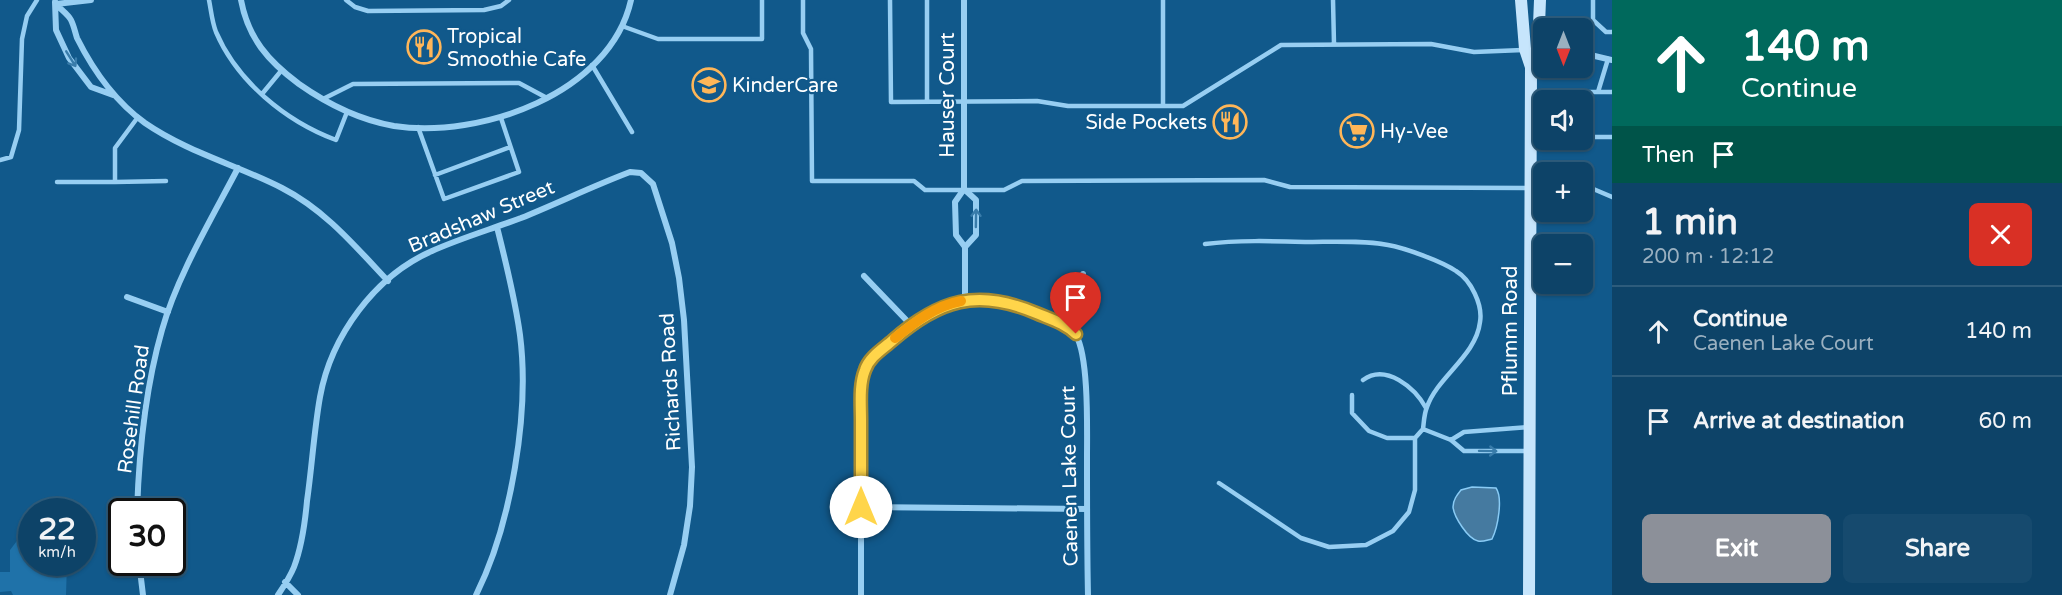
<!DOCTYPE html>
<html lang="en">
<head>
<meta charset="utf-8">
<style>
  body { margin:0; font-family:"Varela Round",sans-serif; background:#164a6e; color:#f1f3f6; height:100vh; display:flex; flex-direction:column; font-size:22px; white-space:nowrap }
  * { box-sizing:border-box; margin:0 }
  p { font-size:20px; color:#9ab0c0 }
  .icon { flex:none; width:33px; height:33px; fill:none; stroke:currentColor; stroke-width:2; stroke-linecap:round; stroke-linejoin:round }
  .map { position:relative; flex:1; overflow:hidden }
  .side { display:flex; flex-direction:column; background:#0d4368; width:450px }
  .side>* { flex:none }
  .banner { background:#00695c; color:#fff; overflow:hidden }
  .needle { width:39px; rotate:180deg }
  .fabs { position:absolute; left:1533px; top:18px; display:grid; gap:12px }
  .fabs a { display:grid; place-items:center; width:60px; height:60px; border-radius:9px; background:#0d4368; box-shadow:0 2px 4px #0004,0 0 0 2px #2d5c7c; font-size:30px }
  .speed { position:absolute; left:18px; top:498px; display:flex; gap:12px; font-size:30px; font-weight:700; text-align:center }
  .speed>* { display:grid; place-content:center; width:78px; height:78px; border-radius:50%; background:#0d4368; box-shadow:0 2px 4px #0004,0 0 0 2px #2d5c7c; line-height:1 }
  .speed small { font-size:15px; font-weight:400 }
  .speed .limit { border:3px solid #111; border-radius:9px; background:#fff; color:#111 }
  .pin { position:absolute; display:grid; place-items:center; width:51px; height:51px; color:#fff; margin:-62px -26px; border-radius:50% 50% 50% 0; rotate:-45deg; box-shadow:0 0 6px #0007 }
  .pin .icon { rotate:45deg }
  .me { position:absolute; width:66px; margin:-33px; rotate:0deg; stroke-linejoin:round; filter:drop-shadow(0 0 4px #0008) }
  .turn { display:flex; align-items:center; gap:21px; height:126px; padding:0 30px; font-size:27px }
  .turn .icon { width:78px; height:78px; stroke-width:2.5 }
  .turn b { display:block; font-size:42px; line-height:51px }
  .then { display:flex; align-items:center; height:57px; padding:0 30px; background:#0003; gap:12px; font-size:22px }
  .round { display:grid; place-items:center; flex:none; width:63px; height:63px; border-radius:9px; background:#164a6e }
  .head { display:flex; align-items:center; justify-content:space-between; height:102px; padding:0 30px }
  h1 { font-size:36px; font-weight:800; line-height:45px }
  .primary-button { display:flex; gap:12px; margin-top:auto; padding:12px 30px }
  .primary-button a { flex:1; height:69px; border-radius:9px; background:#8c9099; color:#fff; font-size:24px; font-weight:800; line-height:69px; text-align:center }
  .primary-button a+a { background:#164a6e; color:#f1f3f6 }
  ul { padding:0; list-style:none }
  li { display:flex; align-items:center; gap:18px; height:90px; padding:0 30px; border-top:2px solid #2d5c7c }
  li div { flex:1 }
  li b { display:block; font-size:22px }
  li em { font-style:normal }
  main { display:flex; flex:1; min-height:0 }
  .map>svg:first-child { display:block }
  .green { fill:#1f72a9 }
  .water { fill:#457aa0; stroke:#89cbf5; stroke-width:1.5 }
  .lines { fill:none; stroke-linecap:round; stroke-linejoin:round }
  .service { stroke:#97cef2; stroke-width:4.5 }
  .minor { stroke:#97cef2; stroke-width:6 }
  .secondary { stroke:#c6e5fc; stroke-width:12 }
  .oneway { stroke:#397caa }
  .route-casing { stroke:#a68a30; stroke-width:15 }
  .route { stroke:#ffd54a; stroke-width:10 }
  .slow { stroke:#f59e0b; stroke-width:10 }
  .labels { text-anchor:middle; stroke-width:4.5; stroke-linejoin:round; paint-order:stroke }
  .poi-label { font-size:20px; fill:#fff; stroke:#11598b; text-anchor:start }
  .street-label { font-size:20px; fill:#fff; stroke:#11598b }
</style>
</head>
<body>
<main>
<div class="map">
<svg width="1612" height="595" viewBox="0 0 1612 595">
  <rect width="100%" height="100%" fill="#11598b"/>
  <path class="green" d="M26,529L31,539L32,562L67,563L66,595H13L11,591L0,592V572H10V550Z"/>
  <path class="water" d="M1472,487L1496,488C1503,498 1498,527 1492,539C1487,540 1483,542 1478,541C1468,539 1454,517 1453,507C1453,500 1457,495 1461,490Z"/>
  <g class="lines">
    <path class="service" d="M209,0C211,10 212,22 216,32C237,81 285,121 336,140L347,112
      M346,0L355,7L368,11L484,10L501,6L509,0
      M803,0V33L811,49L812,181H914L925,190H1004L1022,181L1264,180L1290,187L1544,188
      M890,0L891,102L1037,101L1068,106H1183L1281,45L1431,44L1474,52L1523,50
      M927,0V102
      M1163,0V106
      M1333,0L1334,44
      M1593,0V20L1606,32H1612
      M622,26L658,39H762V0
      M592,65L632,132
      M1598,92L1608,59
      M262,94L281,71
      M323,99L353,84L519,83L547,98
      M1577,100L1584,92H1612
      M418,127L444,199L519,172L501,118
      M1582,137H1612
      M0,160L11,157L19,130L22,39L27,16L37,0
      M435,175L510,147
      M57,182H115V148L138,117
      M115,182L166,181
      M1582,188H1591L1612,197
      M1205,244C1238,240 1272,241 1305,242C1332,242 1361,240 1388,245C1405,248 1441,261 1456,271C1471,280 1483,305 1480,322C1476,356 1438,376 1427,407C1424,414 1424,422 1423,429
      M1363,380C1386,363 1415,388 1426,408
      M1352,395V413L1369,431L1387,438H1415
      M1451,440L1464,432L1528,427
      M1219,483L1301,538L1329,547L1366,545L1393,531L1409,512L1415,490V438L1423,429L1451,440L1464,451H1528"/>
    <path class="minor" d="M241,0C248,38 268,61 299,84C326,103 360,120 394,126C480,139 610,94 631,0
      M964,0V189L955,202L956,235L965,247V300
      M55,2L56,30L69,58L91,87L113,95
      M56,4C60,9 68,14 71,20C74,26 75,32 77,38C93,70 116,102 145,123C187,152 237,165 282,188C325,210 355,246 388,281
      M56,4L91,0
      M1582,53L1612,60
      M964,189L976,200V235L965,247
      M864,276L911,325
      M127,297L168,312
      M1068,326L1083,274
      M861,507L1087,509
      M137,512C139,450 145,389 162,330C177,276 212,218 238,168
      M139,562L143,595
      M285,582L298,595
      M278,595C284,586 290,577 294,567C302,546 305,523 307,501C312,466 314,431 320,397C331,336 375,276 432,251C461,238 492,229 521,218C558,203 593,186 630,172L641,173L653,184L672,243L679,278L684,320L692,467L690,506L684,545L670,595
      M476,595C511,525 530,413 520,335C515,298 506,263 497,227
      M861,595V395L864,370L870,360C915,321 946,288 1011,304C1027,308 1068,321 1076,335C1089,358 1087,429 1087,458C1087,503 1087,549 1088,595"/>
    <path class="secondary" d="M1521,0L1525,49L1531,67L1529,595
      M1531,67L1538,50L1540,0"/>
  </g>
  <defs><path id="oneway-shaft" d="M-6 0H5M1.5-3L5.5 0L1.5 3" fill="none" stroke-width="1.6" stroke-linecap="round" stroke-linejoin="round" transform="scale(1.5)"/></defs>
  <g class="oneway">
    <use href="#oneway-shaft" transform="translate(71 59) rotate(58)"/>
    <use href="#oneway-shaft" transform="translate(976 218) rotate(-89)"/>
    <use href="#oneway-shaft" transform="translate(1488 451) rotate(1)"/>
  </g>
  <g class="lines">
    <defs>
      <path id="route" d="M861,507C861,478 861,449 861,420C861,404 859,385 865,370C869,357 883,349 893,340C939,300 977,288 1036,313C1050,319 1065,323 1076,334"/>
    </defs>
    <use href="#route" class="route-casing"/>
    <use href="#route" class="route"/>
    <path class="slow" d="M895,338C915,322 935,306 961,301"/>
  </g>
  <defs>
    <symbol id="restaurant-ring" viewBox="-11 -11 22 22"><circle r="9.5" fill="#11598b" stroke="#ffb658" stroke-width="1.5"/><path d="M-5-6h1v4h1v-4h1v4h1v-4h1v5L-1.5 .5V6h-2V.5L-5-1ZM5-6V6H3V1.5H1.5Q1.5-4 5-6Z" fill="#ffb658"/></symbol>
    <symbol id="school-ring" viewBox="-11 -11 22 22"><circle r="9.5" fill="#11598b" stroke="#ffb658" stroke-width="1.5"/><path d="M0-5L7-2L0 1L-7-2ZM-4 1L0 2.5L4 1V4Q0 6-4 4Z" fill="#ffb658"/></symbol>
    <symbol id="supermarket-ring" viewBox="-11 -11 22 22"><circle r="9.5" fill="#11598b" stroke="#ffb658" stroke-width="1.5"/><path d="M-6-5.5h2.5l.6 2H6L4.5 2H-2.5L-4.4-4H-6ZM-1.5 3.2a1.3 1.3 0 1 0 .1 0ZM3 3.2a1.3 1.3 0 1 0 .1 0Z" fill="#ffb658"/></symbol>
  </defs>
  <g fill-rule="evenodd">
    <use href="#restaurant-ring" x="405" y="28" width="38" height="38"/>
    <use href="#school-ring" x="690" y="66" width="38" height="38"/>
    <use href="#restaurant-ring" x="1211" y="103" width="38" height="38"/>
    <use href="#supermarket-ring" x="1338" y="112" width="38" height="38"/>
  </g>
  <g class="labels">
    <g class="poi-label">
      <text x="447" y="43">Tropical<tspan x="447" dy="23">Smoothie Cafe</tspan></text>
      <text x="732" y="92">KinderCare</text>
      <text x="1207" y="129" text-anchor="end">Side Pockets</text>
      <text x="1380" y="138">Hy-Vee</text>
    </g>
    <g class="street-label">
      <text transform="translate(947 95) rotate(-90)" y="7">Hauser Court</text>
      <text transform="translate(481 216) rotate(-23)" y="7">Bradshaw Street</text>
      <text transform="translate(1510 331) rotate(-90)" y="7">Pflumm Road</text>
      <text transform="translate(670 382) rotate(-93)" y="7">Richards Road</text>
      <text transform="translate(133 409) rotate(-82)" y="7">Rosehill Road</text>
      <text transform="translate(1069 476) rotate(-91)" y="7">Caenen Lake Court</text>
    </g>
  </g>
</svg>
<div class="fabs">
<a><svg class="needle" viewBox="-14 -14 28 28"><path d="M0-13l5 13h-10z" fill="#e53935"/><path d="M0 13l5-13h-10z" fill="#9ab0c0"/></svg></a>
<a><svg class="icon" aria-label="sound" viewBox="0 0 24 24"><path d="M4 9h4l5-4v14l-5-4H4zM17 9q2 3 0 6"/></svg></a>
<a>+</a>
<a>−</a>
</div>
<div class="speed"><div>22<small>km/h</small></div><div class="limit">30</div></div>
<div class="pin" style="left:1076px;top:334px;background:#d93025"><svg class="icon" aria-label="arrive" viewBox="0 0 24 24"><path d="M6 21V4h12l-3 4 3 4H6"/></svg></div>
<svg class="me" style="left:861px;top:507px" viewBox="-20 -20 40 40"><circle r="19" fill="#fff"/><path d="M0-13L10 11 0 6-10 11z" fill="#ffd54a"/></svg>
</div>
<section class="side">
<div class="banner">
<div class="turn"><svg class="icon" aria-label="ahead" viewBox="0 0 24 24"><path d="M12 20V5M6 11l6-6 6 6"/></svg><div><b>140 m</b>Continue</div></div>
<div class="then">Then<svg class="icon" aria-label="arrive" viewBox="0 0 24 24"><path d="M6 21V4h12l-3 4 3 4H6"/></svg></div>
</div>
<div class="head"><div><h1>1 min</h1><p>200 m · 12:12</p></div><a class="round" style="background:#d93025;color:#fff"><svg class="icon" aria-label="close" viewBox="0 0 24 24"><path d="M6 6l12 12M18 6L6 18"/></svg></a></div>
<ul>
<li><svg class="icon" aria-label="ahead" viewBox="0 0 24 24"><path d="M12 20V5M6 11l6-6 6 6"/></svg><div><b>Continue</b><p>Caenen Lake Court</p></div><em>140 m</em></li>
<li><svg class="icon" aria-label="arrive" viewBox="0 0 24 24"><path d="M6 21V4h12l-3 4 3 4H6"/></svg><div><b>Arrive at destination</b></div><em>60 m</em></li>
</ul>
<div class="primary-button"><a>Exit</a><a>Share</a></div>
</section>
</main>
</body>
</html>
